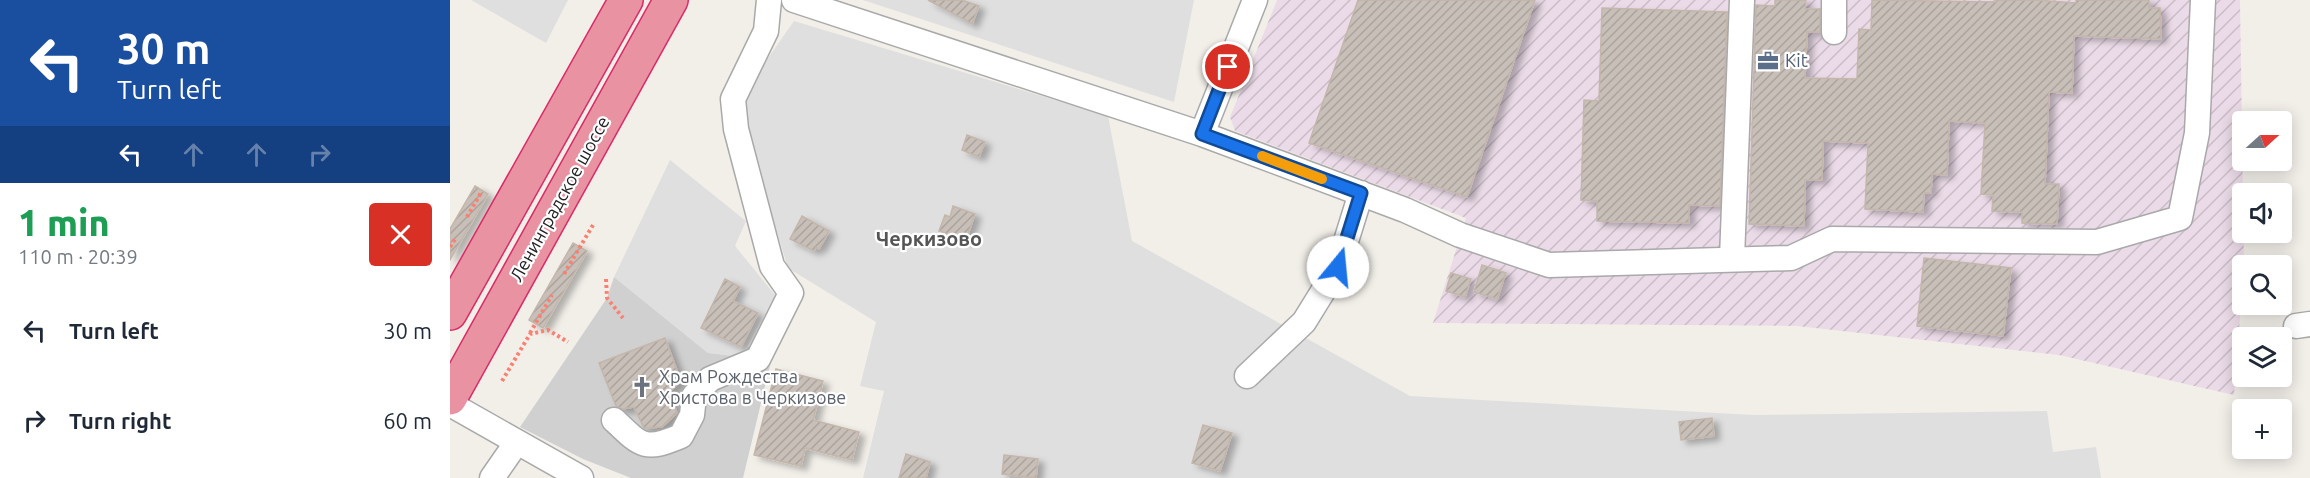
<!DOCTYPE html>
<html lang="en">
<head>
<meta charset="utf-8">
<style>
  body { margin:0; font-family:Ubuntu,sans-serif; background:#f2f2f3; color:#1f2937; height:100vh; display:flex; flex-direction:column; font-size:22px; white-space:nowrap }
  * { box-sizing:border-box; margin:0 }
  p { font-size:20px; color:#747a83 }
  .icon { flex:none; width:33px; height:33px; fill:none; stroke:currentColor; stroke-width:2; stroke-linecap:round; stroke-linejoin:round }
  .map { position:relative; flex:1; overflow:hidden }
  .details { display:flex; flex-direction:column; background:#fff; width:450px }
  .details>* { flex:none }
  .hud { background:#1a4fa0; color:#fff; overflow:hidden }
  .needle { width:39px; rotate:69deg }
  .controls { position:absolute; left:1782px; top:111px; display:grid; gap:12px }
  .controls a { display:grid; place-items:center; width:60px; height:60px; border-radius:6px; background:#fff; box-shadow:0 3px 15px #0003; font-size:30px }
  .pin { position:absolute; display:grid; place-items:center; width:51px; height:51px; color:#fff; margin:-26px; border:3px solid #fff; border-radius:50%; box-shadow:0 2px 6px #0007 }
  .me { position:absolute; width:66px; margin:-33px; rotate:17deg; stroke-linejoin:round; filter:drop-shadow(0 0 4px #0008) }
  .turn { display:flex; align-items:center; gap:21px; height:126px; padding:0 18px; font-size:27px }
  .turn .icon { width:78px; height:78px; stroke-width:2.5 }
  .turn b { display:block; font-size:42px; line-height:51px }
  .lanes { display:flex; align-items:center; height:57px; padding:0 18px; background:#0003; justify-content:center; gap:30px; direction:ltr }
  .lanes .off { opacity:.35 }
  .round { display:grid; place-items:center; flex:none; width:63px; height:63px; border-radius:6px; background:#f2f2f3 }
  .head { display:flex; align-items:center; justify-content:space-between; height:102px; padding:0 18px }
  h1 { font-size:36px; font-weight:800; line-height:45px; color:#1e9e55 }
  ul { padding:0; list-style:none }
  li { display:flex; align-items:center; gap:18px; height:90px; padding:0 18px }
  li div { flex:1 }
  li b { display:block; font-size:22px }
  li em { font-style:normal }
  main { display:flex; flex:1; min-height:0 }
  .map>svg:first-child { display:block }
  .residential { fill:#e0dfdf }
  .industrial { fill:url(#industrial-furrows) }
  .religious { fill:#d0d0d0 }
  .building { fill:url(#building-hatch); stroke:#c4b6ab; stroke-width:1.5; filter:url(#shadow) }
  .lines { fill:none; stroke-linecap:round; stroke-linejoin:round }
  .minor-casing { stroke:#a9a9a9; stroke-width:27 }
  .highway-casing { stroke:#dc2a67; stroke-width:36 }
  .path { stroke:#fa8072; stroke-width:4; stroke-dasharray:3 3; stroke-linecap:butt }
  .minor { stroke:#fff; stroke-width:24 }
  .highway { stroke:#e892a2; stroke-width:33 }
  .route-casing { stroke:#114b97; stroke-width:15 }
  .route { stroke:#1a73e8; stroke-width:10 }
  .slow { stroke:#f59e0b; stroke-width:10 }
  .labels { text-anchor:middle; stroke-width:4.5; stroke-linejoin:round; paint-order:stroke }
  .service-label { font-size:18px; fill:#4e5e75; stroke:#fff; text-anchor:start }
  .street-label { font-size:18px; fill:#222; stroke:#fff }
  .worship-label { font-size:18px; fill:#5b616d; stroke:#fff; text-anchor:start }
  .neighbourhood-label { font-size:20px; font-weight:bold; fill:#555; stroke:#fff }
</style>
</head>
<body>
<main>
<section class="details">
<div class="hud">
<div class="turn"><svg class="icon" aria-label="left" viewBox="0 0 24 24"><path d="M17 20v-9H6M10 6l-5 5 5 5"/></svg><div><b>30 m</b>Turn left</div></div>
<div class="lanes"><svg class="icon" aria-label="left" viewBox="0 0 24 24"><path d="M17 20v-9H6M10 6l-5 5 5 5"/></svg><svg class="icon off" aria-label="ahead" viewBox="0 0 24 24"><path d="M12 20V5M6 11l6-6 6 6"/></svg><svg class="icon off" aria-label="ahead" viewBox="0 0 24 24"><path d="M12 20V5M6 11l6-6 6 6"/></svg><svg class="icon off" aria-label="right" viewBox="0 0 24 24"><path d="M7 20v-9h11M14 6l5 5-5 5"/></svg></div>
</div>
<div class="head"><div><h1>1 min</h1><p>110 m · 20:39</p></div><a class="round" style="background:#d93025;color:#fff"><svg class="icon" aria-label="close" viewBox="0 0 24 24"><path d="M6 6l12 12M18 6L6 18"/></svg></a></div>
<ul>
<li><svg class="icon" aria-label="left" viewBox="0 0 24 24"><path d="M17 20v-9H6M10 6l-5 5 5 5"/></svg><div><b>Turn left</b></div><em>30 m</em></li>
<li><svg class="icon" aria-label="right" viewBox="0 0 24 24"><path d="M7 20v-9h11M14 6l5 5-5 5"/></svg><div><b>Turn right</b></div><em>60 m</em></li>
</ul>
</section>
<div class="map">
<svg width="1860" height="478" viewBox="0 0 1860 478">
  <defs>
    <pattern id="industrial-furrows" width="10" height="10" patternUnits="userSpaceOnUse" patternTransform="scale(1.5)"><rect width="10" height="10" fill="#ebdbe8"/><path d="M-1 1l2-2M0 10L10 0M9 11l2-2" fill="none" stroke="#c9bcc7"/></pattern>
    <pattern id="building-hatch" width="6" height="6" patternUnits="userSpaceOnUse" patternTransform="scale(1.5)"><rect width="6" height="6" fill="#c7bfb8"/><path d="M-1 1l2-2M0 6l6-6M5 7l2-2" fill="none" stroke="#aba49e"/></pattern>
    <filter id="shadow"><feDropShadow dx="6" dy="4" stdDeviation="3" flood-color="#0004"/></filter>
  </defs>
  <rect width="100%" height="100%" fill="#f2efe9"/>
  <path class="residential" d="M21,0H118L96,43Z
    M413,0H744L724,102Z
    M344,21L658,116L682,241L960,396L1303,415L1597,411L1603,452L1646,447L1651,478H413L434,391L410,386L426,322L338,268L295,128V91Z
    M220,160L296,221L285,246L325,295L292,357L258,353L164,277Z"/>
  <path class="industrial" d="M827,0H1790L1794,265L1784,395L1609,355L1347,326L983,323L1016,218L785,131L780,117Z"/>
  <path class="religious" d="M164,277L258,353L292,357L298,347L323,353L293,478H181L133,459L70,427L157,298Z"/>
  <path class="building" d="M478,0H512L529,6L522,24Z
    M908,0H1085L1017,197L859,143Z
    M1325,0H1356L1355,9H1370V32H1357L1355,78L1407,79L1409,29L1421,30L1422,0L1546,2V0H1586L1626,3V0H1699V8H1710L1711,39L1624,36L1622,93L1599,92L1595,184H1609L1607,224L1572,223V212L1542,211L1543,195L1531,194L1535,123L1499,121L1497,175L1482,174L1481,193H1474L1473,212L1415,209L1418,143L1373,141L1372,180H1355L1354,226L1299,224L1306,5L1325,6Z
    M1152,8L1277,12L1270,206L1239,205V223L1147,221V201L1131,200L1134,100L1149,101Z
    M517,135L535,142L529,157L512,150Z
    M25,186L38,194L0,260V229Z
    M503,206L525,214L516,240L489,231L495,215L500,217Z
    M352,216L379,231L369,249L366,247L364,251L340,239Z
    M123,243L137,251L93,328L79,320Z
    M1474,258L1561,268L1553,336L1467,326Z
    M1032,265L1056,273L1047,299L1024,292Z
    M1001,273L1021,279L1015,297L996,291Z
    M275,279L290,287L283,301L308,313L291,347L251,328Z
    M215,338L231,381L219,392L227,413L212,427L194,428L184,407L172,409L166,406L149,363Z
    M326,369L373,381L363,420L409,432L402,460L355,448L351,466L304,455Z
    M1262,418L1264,436L1231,440L1229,422Z
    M753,425L782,433L770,471L742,463Z
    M456,454L480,462L476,478H449Z
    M554,455L588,459L586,478L552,474Z"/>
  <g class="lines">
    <defs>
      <path id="minor" d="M344,0L752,134L955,210L1010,235L1099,265L1341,258L1382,239L1647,242L1730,218L1747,133L1753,0
        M1384,0V32
        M752,134L805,0
        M1282,258L1292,0
        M1846,326L1860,324
        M797,376L854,322L888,267L911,193
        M0,404L131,478
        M164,420C192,447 195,451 231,436L242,415L244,396L260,379L308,359L341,293L322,266L286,129L283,99L316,31L319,0
        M42,478L67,442"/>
      <path id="highway" d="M0,313L176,0
        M0,398L221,0"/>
    </defs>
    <use href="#minor" class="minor-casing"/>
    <use href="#highway" class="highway-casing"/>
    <path class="path" d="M17,217L32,191
      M0,247L5,239
      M114,274L143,225
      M156,279L157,298L173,318
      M80,333L102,295
      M52,381L80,334L98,330L118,342"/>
    <use href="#minor" class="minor"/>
    <use href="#highway" class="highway"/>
  </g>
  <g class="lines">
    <defs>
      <path id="route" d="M778,67L752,134L911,193L888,267"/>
    </defs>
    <use href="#route" class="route-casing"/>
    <use href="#route" class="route"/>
    <path class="slow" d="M812,156L872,179"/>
  </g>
  <defs>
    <symbol id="office-bare" viewBox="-9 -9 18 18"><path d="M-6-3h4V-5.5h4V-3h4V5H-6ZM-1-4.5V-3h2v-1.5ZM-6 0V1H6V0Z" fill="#5c6f8a" stroke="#fff" stroke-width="2.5" paint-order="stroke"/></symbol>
    <symbol id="church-bare" viewBox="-9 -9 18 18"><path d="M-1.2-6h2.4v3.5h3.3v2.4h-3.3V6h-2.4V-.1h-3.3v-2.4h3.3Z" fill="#6b7280" stroke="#fff" stroke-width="2.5" paint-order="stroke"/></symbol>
  </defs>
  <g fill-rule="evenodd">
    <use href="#office-bare" x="1303" y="46" width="30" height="30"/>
    <use href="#church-bare" x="177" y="372" width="30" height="30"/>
  </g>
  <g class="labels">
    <g class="service-label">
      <text x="1335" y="67">Kit</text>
    </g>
    <g class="street-label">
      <text transform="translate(110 199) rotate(-61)" y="6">Ленинградское шоссе</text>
    </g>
    <g class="worship-label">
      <text x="209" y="383">Храм Рождества<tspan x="209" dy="21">Христова в Черкизове</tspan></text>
    </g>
    <g class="neighbourhood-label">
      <text x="479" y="246">Черкизово</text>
    </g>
  </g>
</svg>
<div class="controls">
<a><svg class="needle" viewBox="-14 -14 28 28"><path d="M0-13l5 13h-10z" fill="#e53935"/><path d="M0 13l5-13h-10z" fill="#747a83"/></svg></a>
<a><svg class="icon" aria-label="sound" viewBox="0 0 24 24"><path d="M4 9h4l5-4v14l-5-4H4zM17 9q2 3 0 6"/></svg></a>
<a><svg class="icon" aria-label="search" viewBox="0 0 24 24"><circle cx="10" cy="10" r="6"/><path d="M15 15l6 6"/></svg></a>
<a><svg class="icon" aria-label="layers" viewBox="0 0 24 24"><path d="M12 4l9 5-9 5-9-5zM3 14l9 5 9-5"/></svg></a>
<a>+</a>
</div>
<div class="pin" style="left:778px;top:67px;background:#d93025"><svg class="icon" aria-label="arrive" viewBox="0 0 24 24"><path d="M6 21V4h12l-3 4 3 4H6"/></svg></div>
<svg class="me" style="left:888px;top:267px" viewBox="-20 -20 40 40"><circle r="19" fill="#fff"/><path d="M0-13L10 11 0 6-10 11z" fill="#1a73e8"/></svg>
</div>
</main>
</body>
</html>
